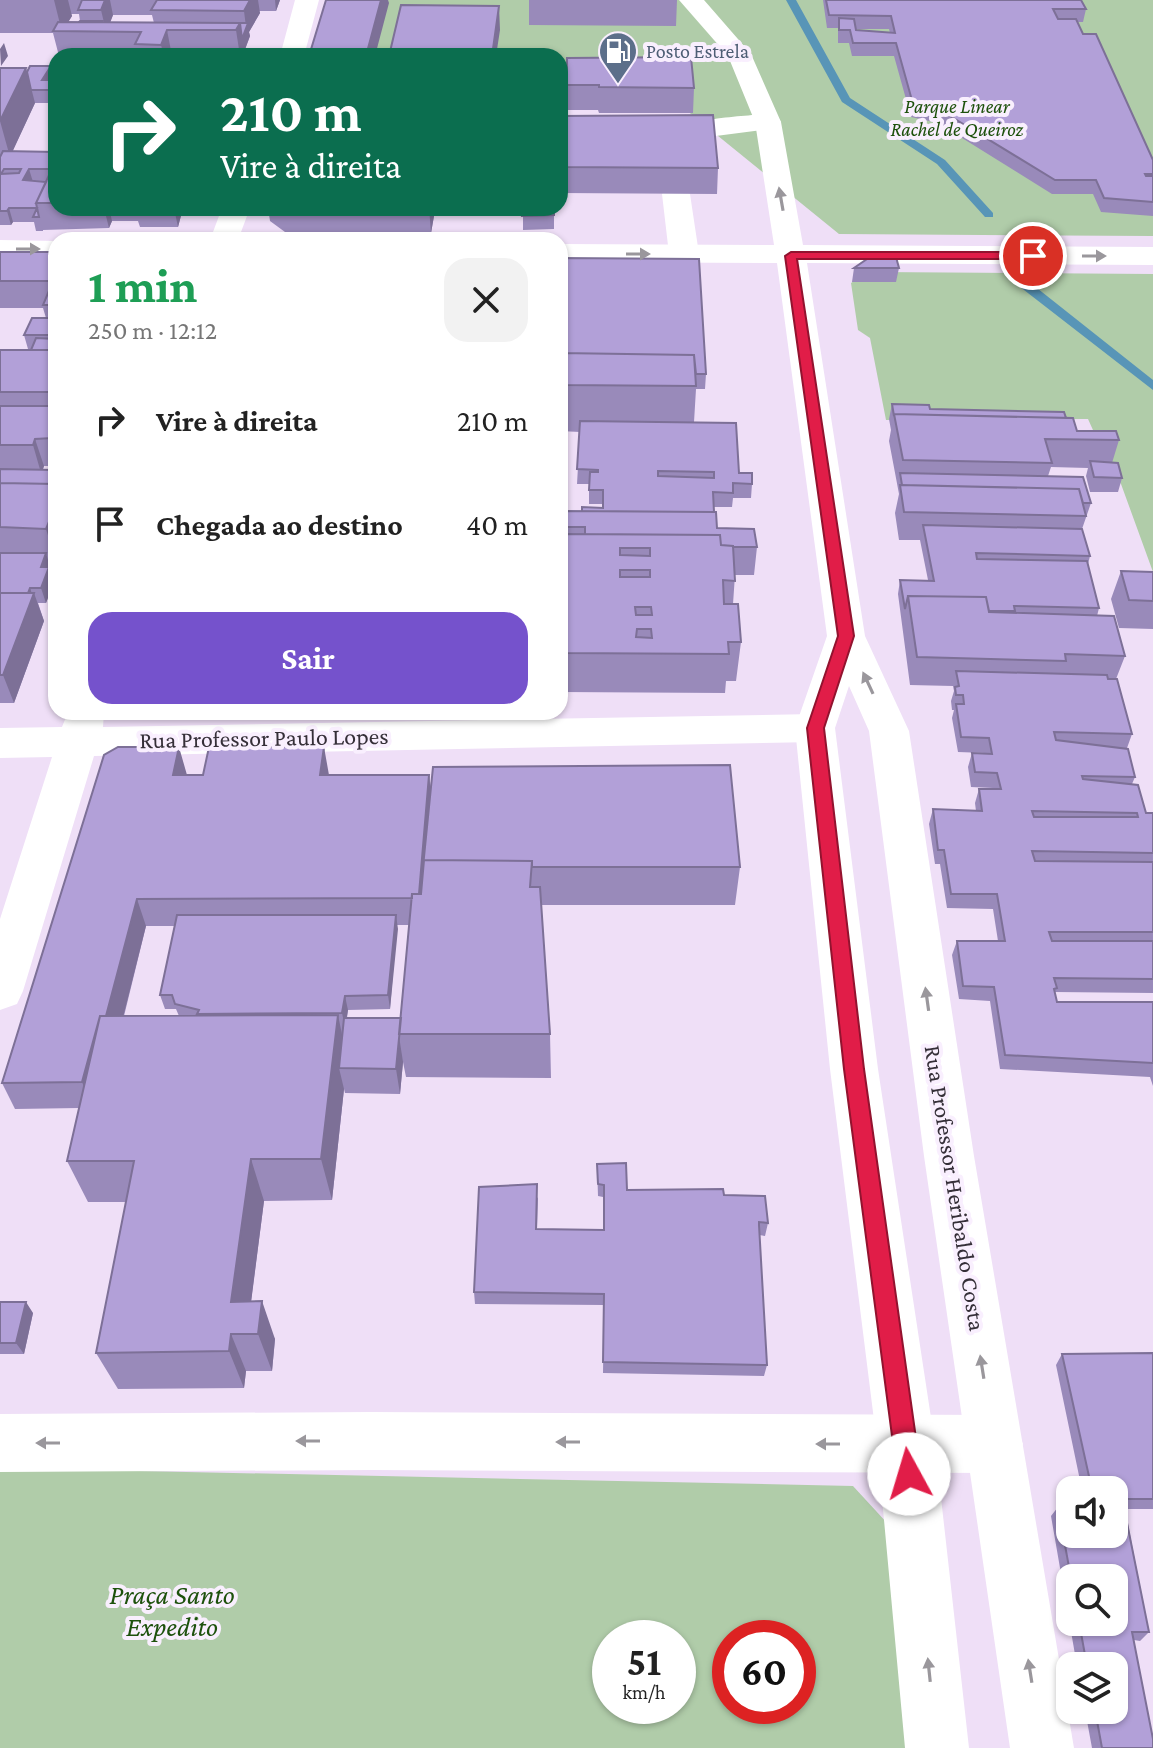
<!DOCTYPE html>
<html lang="pt">
<head>
<meta charset="utf-8">
<style>
  body { margin:0; font-family:"Crimson Pro",serif; background:#f2f2f2; color:#222; height:100vh; display:flex; flex-direction:column; font-size:30px; white-space:nowrap }
  * { box-sizing:border-box; margin:0 }
  p { font-size:26px; color:#767676 }
  .icon { flex:none; width:44px; height:44px; fill:none; stroke:currentColor; stroke-width:2; stroke-linecap:round; stroke-linejoin:round }
  .map { position:relative; flex:1; overflow:hidden }
  .side { position:absolute; left:48px; top:232px; width:520px; height:488px; display:flex; flex-direction:column; background:#fff; border-radius:24px; box-shadow:0 2px 6px #0004 }
  .side>* { flex:none }
  .guide { position:absolute; left:48px; top:48px; width:520px; height:168px; border-radius:24px; box-shadow:0 2px 6px #0004; background:#0b6e4f; color:#fff; overflow:hidden }
  .tools { position:absolute; left:1056px; top:1476px; display:grid; gap:16px }
  .tools a { display:grid; place-items:center; width:72px; height:72px; border-radius:16px; background:#fff; box-shadow:0 2px 6px #0004; font-size:40px }
  .speed { position:absolute; left:592px; top:1620px; display:flex; gap:16px; font-size:40px; font-weight:700; text-align:center }
  .speed>* { display:grid; place-content:center; width:104px; height:104px; border-radius:50%; background:#fff; box-shadow:0 2px 6px #0004; line-height:1 }
  .speed small { font-size:20px; font-weight:400 }
  .speed .limit { border:12px solid #d22; background:#fff; color:#111 }
  .pin { position:absolute; display:grid; place-items:center; width:68px; height:68px; color:#fff; margin:-34px; border:4px solid #fff; border-radius:50%; box-shadow:0 2px 8px #0007 }
  .me { position:absolute; width:88px; margin:-44px; rotate:354deg; stroke-linejoin:round; filter:drop-shadow(0 0 6px #0008) }
  .turn { display:flex; align-items:center; gap:28px; height:168px; padding:0 40px; font-size:36px }
  .turn .icon { width:104px; height:104px; stroke-width:2.5 }
  .turn b { display:block; font-size:56px; line-height:68px }
  .round { display:grid; place-items:center; flex:none; width:84px; height:84px; border-radius:24px; background:#f2f2f2 }
  .head { display:flex; align-items:center; justify-content:space-between; height:136px; padding:0 40px }
  h1 { font-size:48px; font-weight:700; line-height:60px; color:#1e9e55 }
  .button { display:flex; gap:16px; margin-top:auto; padding:16px 40px }
  .button a { flex:1; height:92px; border-radius:24px; background:#7552cc; color:#fff; font-size:32px; font-weight:700; line-height:92px; text-align:center }
  ul { padding:0; list-style:none }
  li { display:flex; align-items:center; gap:24px; height:104px; padding:0 40px }
  li div { flex:1 }
  li b { display:block; font-size:30px }
  li em { font-style:normal }
  .map>svg:first-child { display:block }
  .green { fill:#b0cca9; fill-rule:evenodd }
  .lines { fill:none; stroke-linecap:round; stroke-linejoin:round }
  .stream { fill:#5895b7; fill-rule:evenodd }
  .minor { fill:#fff; fill-rule:evenodd }
  .major { fill:#fff; fill-rule:evenodd }
  .wall { fill:#998aba; fill-rule:evenodd }
  .shaded-wall { fill:#7d7097 }
  .building { fill:#b2a0d8; stroke:#7d7097; stroke-width:2; fill-rule:evenodd }
  .oneway { fill:#9a979c }
  .route { fill:#e11d48; stroke:#92132f; stroke-width:2 }
  .labels { text-anchor:middle; stroke-width:8; stroke-linejoin:round; paint-order:stroke }
  .far-service-label { font-size:20px; fill:#4e5e75; stroke:#f9effe; text-anchor:start }
  .far-park-label { font-size:20px; font-style:italic; fill:#1d510c; stroke:#f9effe }
  .street-label { font-size:24px; fill:#352f38; stroke:#f9effe }
  .near-park-label { font-size:28px; font-style:italic; fill:#1d510c; stroke:#f9effe }
</style>
</head>
<body>
<div class="map">
<svg width="1153" height="1748" viewBox="0 0 1153 1748">
  <rect width="100%" height="100%" fill="#efdff7"/>
  <path class="green" d="M337,0H1153V236L839,234L675,101L625,88L560,87V56H321Z
    M876,272L1153,274V572L1121,484L1111,470L1088,419L886,420L870,338L858,330L851,283L866,273Z
    M0,1468L853,1486L888,1524L908,1748H0ZM610,1638H678V1706H610ZM730,1638H798V1706H730Z"/>
  <g class="lines">
    <path class="stream" d="M786,0H796L850,98L945,160L993,213V217H985L937,164L842,102Z
      M1015,277H1023L1153,380V390L1015,283Z"/>
    <path class="minor" d="M295,0H319L304,56H280Z
      M768,114L777,116L781,122L777,128L708,137L670,149L661,147L657,141C672,119 742,116 768,114Z
      M676,186L686,188L690,194L699,254L694,260L684,263L674,260L669,254L662,194L666,188Z
      M222,208H250L238,240H210Z
      M68,712H104L103,727L815,714L829,718L835,728L829,738L815,742L94,756L23,991L17,1004L0,1010V919L52,757L0,758V728L62,727Z
      M371,1412L994,1415L1014,1424L1023,1444L1014,1464L994,1473L371,1470L0,1472V1414Z"/>
    <path class="major" d="M679,0H704L751,54L781,122L803,245L1153,247V265L807,263L865,636L909,731L974,1156L1074,1748H1010L924,1156L869,731L849,686L835,728L878,1069L935,1444L969,1748H905L877,1444L830,1069L795,728L827,636L777,263L560,262V244L774,245L755,122L728,56Z
      M0,240L56,241V259L0,258Z"/>
  </g>
  <path class="wall" d="M0,0H280L276,11H259L260,13L249,32L250,36L244,52L245,56H59L53,33H0ZM71,14H79L80,21L79,22H68L72,16ZM113,15H152L154,23L110,22Z
    M529,0H677L676,26L529,25Z
    M823,0H1081L1086,9L1083,22H1077L1153,160V216L1101,212L1093,194H1052L938,123L911,117L894,56H852L849,43H838V28H827ZM856,29H889L890,33L856,30Z
    M567,58L694,88L693,113H599L598,110H567Z
    M51,66L54,79L53,80H56V103H35L12,152H56V208H183L178,227H140L138,221H112L109,228L43,230V231H36L34,222H13L11,225H0V68H26L27,72Z
    M560,116L718,168L717,194L560,193Z
    M268,208H476L475,216H434L431,233L285,232L270,221Z
    M523,208H554V229L523,230Z
    M0,252H56V466H44L43,470H56V568H51L50,570L54,582L46,603H38L44,621L14,703H0V350H31V349H28L24,335L46,318L43,308H0Z
    M560,258L706,374L705,389H696L694,422L739,473L752,484L751,498H733L732,507H714L717,528L757,547L754,575H735L733,604L741,642L736,681H726L725,693L560,692V511H582L602,508V504H589V484H577L580,432L560,431Z
    M854,268H899L896,282H852Z
    M892,404L930,409L1066,418L1077,431L1119,440L1112,463L1122,478L1118,492H1090L1086,476L1088,468L1051,467L1048,476L1091,503L1082,529L1090,556L1088,564L1099,608L1097,616L1125,656L1116,679L1132,734L1127,748L1135,777L1132,784L1146,813H1153V993L1055,992V993L1057,1002H1153V1086L1150,1077L1000,1069L990,1001L959,999L952,955L957,941H998L993,909L947,908L940,864H935L929,824L933,809L976,811L975,803L979,789H993V788L971,787L968,767L972,753H985L958,752L952,718L954,710H952L951,701L954,691L953,686L910,685L898,594L900,580H928L920,540H899L895,513L899,494L889,441L891,430L889,419Z
    M1121,571L1153,572V629L1119,628L1111,599Z
    M187,775H429L431,788L740,867L735,905H541L550,1034L551,1078L406,1077L403,1062L400,1094L345,1093L344,1089L332,1200L264,1201L251,1301L275,1339L272,1371H246L244,1388L118,1389L96,1353L126,1202H88L67,1161L79,1108L15,1109L2,1083ZM397,925H409L401,1018H347L348,1010L390,1009ZM146,926H175L160,995L165,1009H176L179,1016H124Z
    M597,1164L627,1190L724,1195L768,1223L765,1236L759,1235L767,1365L764,1376L603,1373L604,1305L475,1304L474,1292L538,1197L537,1229L604,1230L603,1197L598,1196Z
    M0,1302L33,1313L24,1354H0Z
    M1153,1353V1509H1125L1149,1632L1140,1641L1134,1640L1153,1748H1092L1085,1710H1114V1666H1077L1051,1516L1058,1507L1114,1534V1490H1082L1056,1365L1062,1354ZM1070,1578H1114V1622H1070Z"/>
  <path class="shaded-wall" d="M54,0H68L72,16L62,32Z
    M105,0H110L113,15L107,31H106L101,10Z
    M250,0H258L260,13L249,32L250,36L244,52L245,56H240L236,30L240,23L246,27L244,11Z
    M275,0H280L276,11Z
    M381,0H388L389,3L375,56H366Z
    M499,6L500,30L496,56H492Z
    M167,30L172,56H164L161,45Z
    M4,43L8,56L1,66L0,49Z
    M51,66L54,79L48,90L42,80Z
    M26,68L35,103L10,157L0,121Z
    M29,169L33,182L23,180Z
    M9,208L13,222L11,225L7,211Z
    M104,208H109L112,221L109,228Z
    M174,208H183L178,227Z
    M429,208H434V216L431,233Z
    M35,439L44,466L41,473L33,445Z
    M56,505V561L46,529Z
    M46,553L54,582L46,603L41,588V567Z
    M30,588L33,597L34,593L44,621L14,703L3,675L23,606Z
    M179,747L187,775H173Z
    M324,747L329,775H320Z
    M429,775L432,803L422,925L419,898Z
    M137,899L146,926L112,1061L101,1036Z
    M396,915L398,929L390,1009L388,995Z
    M345,996L348,1010L345,1027L342,1013Z
    M338,1015L347,1059L339,1068L344,1089L332,1200L321,1159Z
    M94,1036L93,1108L82,1082Z
    M399,1036L403,1062L400,1094L396,1069Z
    M251,1159L264,1201L247,1334L231,1302Z
    M262,1301L275,1339L272,1371L258,1334Z
    M26,1302L33,1313L24,1354L16,1343Z
    M231,1334L246,1371L244,1388L229,1351Z"/>
  <path class="building" d="M82,0H105L101,10H78Z
    M157,0H250L244,11L151,10Z
    M326,0H381L366,56H309Z
    M826,0H1081L1086,9H1053L1058,19H1076L1083,34H1096L1153,160V174H1145L1146,176H1153V202L1104,198L1096,180H1055L940,110L913,104L896,43H853L850,30H839V18L854,19L856,30L895,33L891,16L829,15Z
    M401,5L499,6L492,56H389Z
    M80,21H102L101,22H79Z
    M58,22L240,23L236,30H167L161,45L135,44L141,32L53,31Z
    M240,23H248L242,39Z
    M101,54H124V56H100Z
    M691,57L694,88L599,87V85H567V58Z
    M30,66H51L42,80H56V90H31L27,72Z
    M0,68H26L0,121Z
    M713,115L718,168L560,167V116Z
    M3,151L56,152V169H29L23,180L46,182L36,203L39,217H33L37,208H9L7,211H0V157ZM4,169H21L19,173L1,174Z
    M50,173H56V203H36Z
    M523,208H554V215L522,216Z
    M0,252H56V281H0Z
    M870,257H896L899,268H854Z
    M560,258L699,259L706,374H696L694,355L560,353Z
    M51,286H56V305H43Z
    M32,318H56V335H24Z
    M36,338L56,339V350H31Z
    M0,350H56V392H0Z
    M560,353L694,355L696,386L560,385Z
    M892,404L929,405L930,409L1064,412L1066,418L894,414V416Z
    M0,406H56V445H50L52,438L35,439L33,445H0Z
    M894,414L1073,418L1077,431H1116L1119,440L1045,439L1052,463L903,460Z
    M580,421L736,423L739,473H752V484L733,483V493L713,492L714,512L582,511V507L603,508V490H589L590,472H598V470L577,469ZM658,471L714,472V478L658,476Z
    M1090,461L1118,463L1122,478L1094,477Z
    M0,469L56,470V484L0,483Z
    M900,473L1083,477L1091,503H1083L1079,489L902,485Z
    M0,483L56,484V505L46,529L0,527Z
    M900,485L1079,489L1086,516L904,512Z
    M560,511L716,512L717,528L754,529L757,547H733V546L721,545L720,535L585,534V527H563L562,519H560Z
    M923,525L1082,529L1090,556L976,553L977,559L1087,561L1099,608L1014,606L1015,611H989L986,597L908,596L905,609L900,580L934,581Z
    M560,534L720,535L721,545L733,546L735,581L723,580L724,604H738L741,642H728L729,654L560,653ZM620,548H650V556L620,555ZM620,570H650V577H620ZM635,607H651L652,615H636ZM637,629H651L652,638L636,637Z
    M0,553H46L41,567H49L41,588H30L28,593H0Z
    M1121,571L1153,572V601L1129,600Z
    M0,593H34L3,675H0Z
    M908,596L986,597L989,612L1114,616L1125,656L1065,654L1066,661L917,657Z
    M956,671L1107,675L1108,679H1117L1132,734L1054,732L1056,740L1128,749L1135,777L1082,776L1083,779L1138,785L1146,813H1153V853L1032,851L1035,861L1153,862V932H1049L1052,941H1153V979L1054,978L1057,988L1054,989L1057,1002H1153V1063L1005,1055L994,987L963,986L957,941H1005L997,894H951L944,850H938L933,809L982,811L979,789H1001L997,773L975,772L972,753L992,754L989,738L961,737L956,704H964L963,695H956L955,687L959,686ZM1032,811L1137,813L1138,817H1034Z
    M118,747H179L173,775H203L209,747H324L320,775H429L419,894H412V898L137,899L106,1016H100L82,1082L2,1083L104,755Z
    M730,765L740,867H532V861L424,860L423,867L433,767Z
    M424,860L532,861L530,887H540L550,1034H399L412,894H421Z
    M177,915H396L388,995L345,996L342,1013L197,1014L199,1010L175,1004L172,995H160Z
    M338,1015L321,1159H251L231,1302L262,1301L258,1334H231L229,1351L96,1353L134,1161H67L100,1016Z
    M344,1018H401L396,1069L339,1068Z
    M626,1163L627,1190L723,1189L724,1195L765,1196L768,1223L759,1222V1225L767,1365L603,1362L604,1294L474,1292L479,1187L537,1184L536,1229L604,1230V1185L598,1184L597,1164Z
    M0,1302H26L16,1343H0Z
    M1153,1353V1499H1114V1490H1092L1062,1354Z
    M1058,1507H1070V1534H1114V1508H1124L1149,1632H1132L1153,1739V1748H1102L1095,1710H1114V1666H1087L1079,1622H1114V1578H1071Z"/>
  <defs><path id="oneway-solid" d="M-6-.8H1V-3.2L6.5 0L1 3.2V.8H-6Z" transform="scale(2)"/></defs>
  <g class="oneway">
    <use href="#oneway-solid" transform="translate(781 199) rotate(-100)"/>
    <use href="#oneway-solid" transform="translate(28 249)"/>
    <use href="#oneway-solid" transform="translate(638 254)"/>
    <use href="#oneway-solid" transform="translate(1094 256)"/>
    <use href="#oneway-solid" transform="translate(868 683) rotate(-115)"/>
    <use href="#oneway-solid" transform="translate(927 999) rotate(-98)"/>
    <use href="#oneway-solid" transform="translate(982 1367) rotate(-99)"/>
    <use href="#oneway-solid" transform="translate(308 1441) rotate(180)"/>
    <use href="#oneway-solid" transform="translate(568 1442) rotate(-180)"/>
    <use href="#oneway-solid" transform="translate(48 1443) rotate(180)"/>
    <use href="#oneway-solid" transform="translate(828 1444) rotate(-180)"/>
    <use href="#oneway-solid" transform="translate(929 1670) rotate(-96)"/>
    <use href="#oneway-solid" transform="translate(1030 1671) rotate(-99)"/>
  </g>
  <path class="route" d="M791,252H1033L1039,256L1033,259H797L854,636L824,728L864,1069L921,1474L918,1483L909,1486L900,1483L897,1474L844,1069L807,728L838,636L785,256Z"/>
  <defs>
    <symbol id="fuel-pin" viewBox="-11 -11 22 30"><path d="M0 17L-7.5 6A9.5 9.5 0 1 1 7.5 6Z" fill="#5c6f8a" stroke="#f9effe"/><path d="M-5.5-6h7V0h2V4h1.3V-2.5L3-4.5l.8-.8L6-3V5H2.5V1h-1V6h-7ZM-4.2-4.7v3.2H.2V-4.7Z" fill="#fff"/></symbol>
  </defs>
  <g fill-rule="evenodd">
    <use href="#fuel-pin" x="596" y="29" width="44" height="60"/>
  </g>
  <g class="labels">
    <g class="far-service-label">
      <text x="646" y="58">Posto Estrela</text>
    </g>
    <g class="far-park-label">
      <text x="957" y="113">Parque Linear<tspan x="957" dy="23">Rachel de Queiroz</tspan></text>
    </g>
    <g class="street-label">
      <text transform="translate(264 738) rotate(-1)" y="8">Rua Professor Paulo Lopes</text>
      <text transform="translate(955 1188) rotate(81)" y="8">Rua Professor Heribaldo Costa</text>
    </g>
    <g class="near-park-label">
      <text x="172" y="1604">Praça Santo<tspan x="172" dy="32">Expedito</tspan></text>
    </g>
  </g>
</svg>
<div class="tools">
<a><svg class="icon" aria-label="sound" viewBox="0 0 24 24"><path d="M4 9h4l5-4v14l-5-4H4zM17 9q2 3 0 6"/></svg></a>
<a><svg class="icon" aria-label="search" viewBox="0 0 24 24"><circle cx="10" cy="10" r="6"/><path d="M15 15l6 6"/></svg></a>
<a><svg class="icon" aria-label="layers" viewBox="0 0 24 24"><path d="M12 4l9 5-9 5-9-5zM3 14l9 5 9-5"/></svg></a>
</div>
<div class="speed"><div>51<small>km/h</small></div><div class="limit">60</div></div>
<div class="pin" style="left:1033px;top:256px;background:#d93025"><svg class="icon" aria-label="arrive" viewBox="0 0 24 24"><path d="M6 21V4h12l-3 4 3 4H6"/></svg></div>
<svg class="me" style="left:909px;top:1474px" viewBox="-20 -20 40 40"><circle r="19" fill="#fff"/><path d="M0-13L10 11 0 6-10 11z" fill="#e11d48"/></svg>
<div class="guide">
<div class="turn"><svg class="icon" aria-label="right" viewBox="0 0 24 24"><path d="M7 20v-9h11M14 6l5 5-5 5"/></svg><div><b>210 m</b>Vire à direita</div></div>
</div>
<section class="side">
<div class="head"><div><h1>1 min</h1><p>250 m · 12:12</p></div><a class="round"><svg class="icon" aria-label="close" viewBox="0 0 24 24"><path d="M6 6l12 12M18 6L6 18"/></svg></a></div>
<ul>
<li><svg class="icon" aria-label="right" viewBox="0 0 24 24"><path d="M7 20v-9h11M14 6l5 5-5 5"/></svg><div><b>Vire à direita</b></div><em>210 m</em></li>
<li><svg class="icon" aria-label="arrive" viewBox="0 0 24 24"><path d="M6 21V4h12l-3 4 3 4H6"/></svg><div><b>Chegada ao destino</b></div><em>40 m</em></li>
</ul>
<div class="button"><a>Sair</a></div>
</section>
</div>
</body>
</html>
